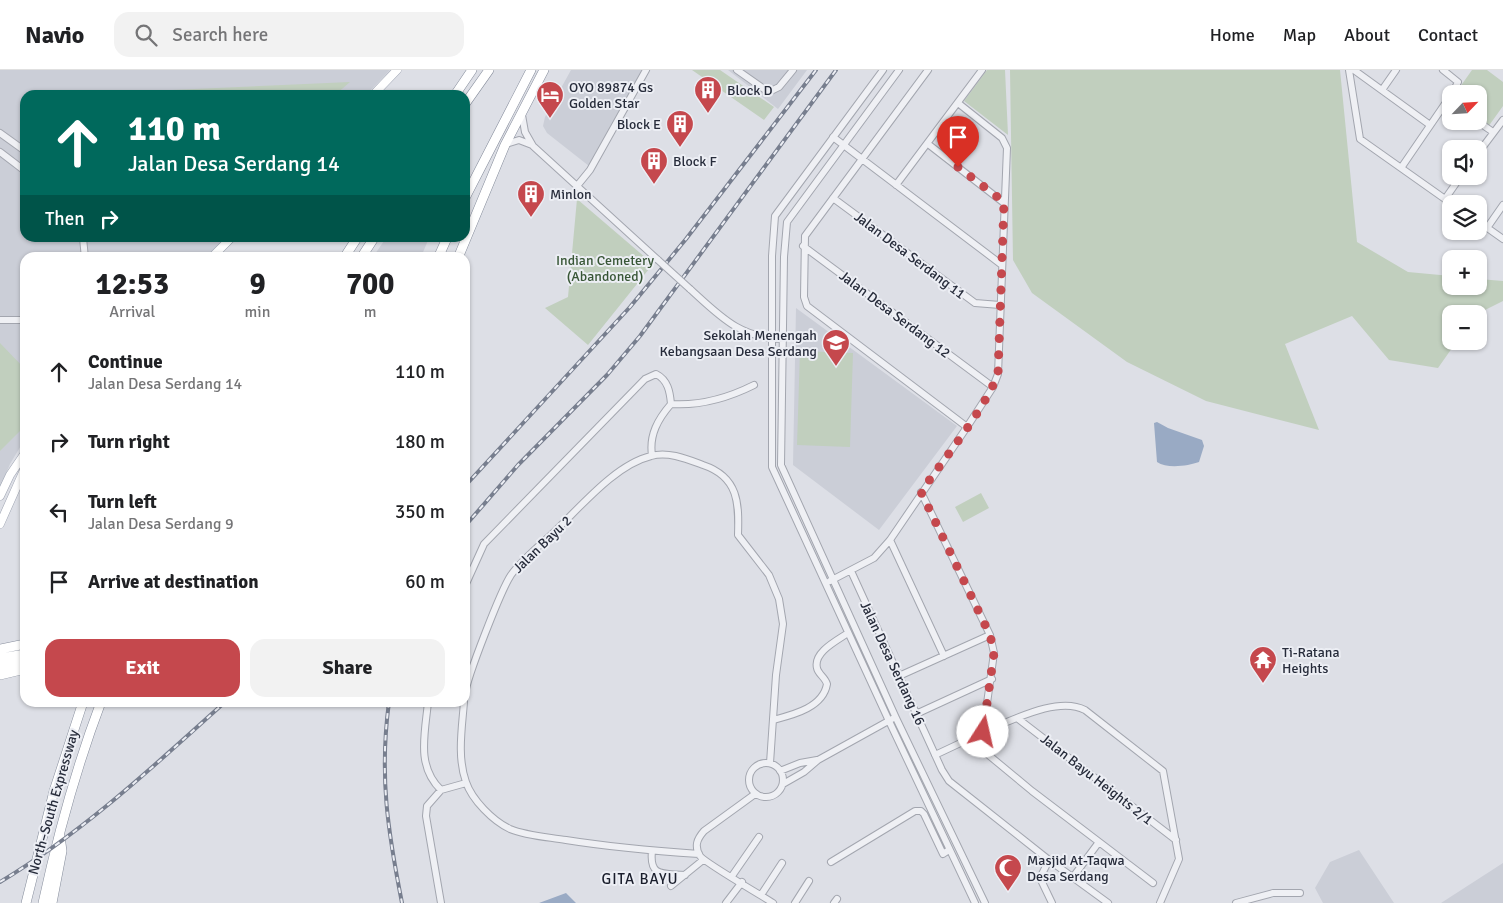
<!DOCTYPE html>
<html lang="en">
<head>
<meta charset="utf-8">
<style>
  body { margin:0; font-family:Signika,sans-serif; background:#f2f2f2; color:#202124; height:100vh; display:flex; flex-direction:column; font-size:19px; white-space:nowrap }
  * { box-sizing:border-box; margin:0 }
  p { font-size:16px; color:#757577 }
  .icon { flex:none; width:28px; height:28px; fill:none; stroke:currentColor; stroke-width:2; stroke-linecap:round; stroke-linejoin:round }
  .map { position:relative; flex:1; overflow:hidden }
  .side { position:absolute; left:20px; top:182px; width:450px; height:455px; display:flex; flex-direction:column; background:#fff; border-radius:15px; box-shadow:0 1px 4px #0004 }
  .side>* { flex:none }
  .top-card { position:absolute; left:20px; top:20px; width:450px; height:152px; border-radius:15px; box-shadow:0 1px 4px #0004; background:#00695c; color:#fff; overflow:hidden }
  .needle { width:32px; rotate:65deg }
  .controls { position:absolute; left:1442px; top:15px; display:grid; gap:10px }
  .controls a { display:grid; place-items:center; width:45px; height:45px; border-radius:10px; background:#fff; box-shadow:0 1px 4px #0004; font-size:25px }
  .pin { position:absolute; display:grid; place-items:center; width:42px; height:42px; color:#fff; margin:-51px -21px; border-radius:50% 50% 50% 0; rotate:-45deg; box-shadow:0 0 5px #0007 }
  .pin .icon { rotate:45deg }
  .me { position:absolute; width:55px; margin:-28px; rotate:10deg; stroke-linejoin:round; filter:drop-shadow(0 0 4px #0008) }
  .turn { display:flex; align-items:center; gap:18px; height:105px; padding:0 25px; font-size:22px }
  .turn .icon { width:65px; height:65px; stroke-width:2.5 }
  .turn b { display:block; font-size:35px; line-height:42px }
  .then { display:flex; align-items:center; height:48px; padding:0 25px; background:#0003; gap:10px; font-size:19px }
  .eta { display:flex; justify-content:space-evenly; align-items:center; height:85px; text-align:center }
  .eta b { font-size:30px; font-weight:800; line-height:35px }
  .button { display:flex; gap:10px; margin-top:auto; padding:10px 25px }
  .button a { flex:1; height:58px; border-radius:15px; background:#c5484d; color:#fff; font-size:20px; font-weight:800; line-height:58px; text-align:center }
  .button a+a { background:#f2f2f2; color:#202124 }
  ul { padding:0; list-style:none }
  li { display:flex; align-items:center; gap:15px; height:70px; padding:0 25px }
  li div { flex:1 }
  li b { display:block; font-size:19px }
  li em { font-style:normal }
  header { display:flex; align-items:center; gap:30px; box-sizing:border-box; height:70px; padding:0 25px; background:#fff; border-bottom:1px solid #e0e0e0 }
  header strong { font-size:24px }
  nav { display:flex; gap:28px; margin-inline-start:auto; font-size:18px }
  .search { width:350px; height:45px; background:#f2f2f2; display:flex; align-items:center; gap:12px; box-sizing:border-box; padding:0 18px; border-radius:15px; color:#757577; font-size:19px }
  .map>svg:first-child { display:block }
  .built { fill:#cbced7 }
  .green { fill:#c1cfbe }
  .water { fill:#99aac4 }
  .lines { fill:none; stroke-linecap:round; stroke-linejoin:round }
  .minor-casing { stroke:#a3a6af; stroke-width:8 }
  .major-casing { stroke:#9da3b1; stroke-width:9 }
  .highway-casing { stroke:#858c9b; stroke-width:10 }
  .minor { stroke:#eff0f4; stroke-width:6 }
  .major { stroke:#fff; stroke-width:8 }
  .highway { stroke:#fff; stroke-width:9 }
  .rail-casing { stroke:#777e8e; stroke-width:4 }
  .rail { stroke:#eceef4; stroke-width:2; stroke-dasharray:5.5; stroke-linecap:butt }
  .minor-bridge-casing { stroke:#a3a6af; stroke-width:8; stroke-linecap:butt }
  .minor-bridge { stroke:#eff0f4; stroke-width:6 }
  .route { stroke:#c5484d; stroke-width:9; stroke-dasharray:0 16.2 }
  .labels { text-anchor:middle; stroke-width:4; stroke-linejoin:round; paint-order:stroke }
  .poi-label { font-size:14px; fill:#272c3b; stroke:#eceef4; text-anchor:start }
  .street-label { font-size:14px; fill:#272c3b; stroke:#eceef4 }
  .park-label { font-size:14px; fill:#385636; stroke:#eceef4 }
  .neighbourhood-label { font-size:15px; letter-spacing:1px; fill:#1a1e2c; stroke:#eceef4 }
</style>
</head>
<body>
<header>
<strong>Navio</strong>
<div class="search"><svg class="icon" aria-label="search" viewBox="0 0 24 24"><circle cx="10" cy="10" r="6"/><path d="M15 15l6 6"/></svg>Search here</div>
<nav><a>Home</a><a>Map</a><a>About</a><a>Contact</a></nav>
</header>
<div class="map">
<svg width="1503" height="833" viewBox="0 0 1503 833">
  <rect width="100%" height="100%" fill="#dddfe6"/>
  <path class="built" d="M0,0H390L366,25H25V168H226L205,187L25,188V369L10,394L0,418Z
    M571,0H643L589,96L547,63L543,56L545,47Z
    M728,0H807L778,39Z
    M386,168H429L421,187H373Z
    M796,238L957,356L879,460L793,395Z
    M1359,780L1394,833H1323L1315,818L1330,792Z
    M1503,793V833H1441Z"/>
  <path class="green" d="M692,0H720L774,37L764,50Z
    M987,0H1005L1008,65L964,31Z
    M1010,0H1340L1357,172L1408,202L1451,206V216H1479V209L1503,211V231L1477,244H1451V271H1457L1438,298L1389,290L1352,246L1285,274L1319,360L1206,331L1127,292L1032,223L1013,190Z
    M1472,0H1487L1503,12V36L1488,57L1479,50V24H1455Z
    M350,12L335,25H172V20Z
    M577,129L653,194L588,275L545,238L568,227Z
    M0,273L25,299V356L0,381Z
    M800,281L853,283L850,377L797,375Z
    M981,423L989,438L963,452L955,437Z"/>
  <path class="water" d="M1157,352L1168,358L1202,370L1204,376L1199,392C1188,396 1167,399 1157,392L1154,353Z
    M566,823L576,833H539Z"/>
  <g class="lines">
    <defs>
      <path id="minor" d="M737,0L764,19L771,21L779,17L793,0
        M883,0L775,146L772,186V397L889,651L975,833
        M899,0L787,152L784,187L781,395L896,648L985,833
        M928,0L805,166L804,227L807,236L967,357
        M1349,0L1360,69L1452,134
        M1354,0L1430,55
        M1443,0L1458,12L1452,24
        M1382,20L1396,0
        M522,45L525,62L533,76L658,190
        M1477,51L1493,62
        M0,63L25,81
        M833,67L1002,195
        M506,74L519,70L532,75
        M928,74L1004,133
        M0,82L25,101
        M1479,82L1503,50
        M1401,98L1451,25
        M896,115L982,0
        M577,116L590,100L646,0
        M833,128L975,233L1000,235
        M1445,129L1461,106
        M1479,152L1503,169
        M1487,158L1503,135
        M83,168L85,188
        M803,176L993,317
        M690,219C720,246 739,268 783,269
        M0,250H25
        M652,385C649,365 658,349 671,334C701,336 728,328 754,315
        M921,422L990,565L994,583L983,662
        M890,470L944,586
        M851,501L942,700L949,711L1049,790L1108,833
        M830,511L874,488L890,470L967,357L993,317L998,304L1007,78L1002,68L958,33
        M465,516L484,474L645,309L656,304C668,310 670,322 671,334
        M899,606L990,565
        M465,624C467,607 501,520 511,505C522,490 538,477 551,465C579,439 614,395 651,386C668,381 687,389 703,395C739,407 739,434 738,465L769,505L779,529L783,554L776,605L770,693
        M428,632C425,664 416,696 441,720L466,713
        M464,632C462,658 457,687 466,712C472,730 493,751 510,759C527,766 548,767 566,770C610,777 655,781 699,784
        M916,644L992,609
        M1017,648L1176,770
        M773,650C792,645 823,638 827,614C825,607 818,604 817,598C813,582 838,570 848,563
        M995,657C1019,647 1060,627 1085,640L1163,701L1179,789L1160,833
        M968,668L1032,721L1153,813
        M935,685L986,661
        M749 710a17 17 0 1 1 34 0a17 17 0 1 1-34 0Z
        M780,701L800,693L817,690
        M783,714L804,702L818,690L892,649
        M441,720L427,736L426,746L441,833
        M755,724L704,761C697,769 694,776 700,786C705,793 761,825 773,833
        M652,781C649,808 664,803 685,805
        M1049,790L1040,808L1052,833
        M831,792L915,741H921L924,744L943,784L949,780
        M732,806L759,767
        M1073,807L1099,772
        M671,816L703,790
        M761,825L782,793
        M726,833L742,812
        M795,833L809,811
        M834,833L837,829
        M1236,833L1273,823H1300"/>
      <path id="major" d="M373,25L397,0
        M211,188L231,168
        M0,426L10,405L25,383
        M0,454L25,398"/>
      <path id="highway" d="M455,25L472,0
        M465,34L489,0
        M465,128L531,0
        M344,188L357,168
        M361,188L374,168
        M438,188L447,168
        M458,188L505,75L544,0
        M0,579L25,574
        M0,588L25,584
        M0,597L25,591
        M0,605L25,599
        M26,833L54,721L83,632
        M43,833C58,764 76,698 101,632
        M52,833L62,781L60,766"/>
    </defs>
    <use href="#minor" class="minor-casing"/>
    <use href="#major" class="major-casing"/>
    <use href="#highway" class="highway-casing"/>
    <use href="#minor" class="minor"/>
    <use href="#major" class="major"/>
    <use href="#highway" class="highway"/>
    <defs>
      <path id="rail" d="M465,416L630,237L686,169L816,0
        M465,456L518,395L607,305L640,266L836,0
        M389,632C379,706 388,762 402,833
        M0,812C82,763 154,696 225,632"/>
    </defs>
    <use href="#rail" class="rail-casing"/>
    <use href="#rail" class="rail"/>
    <defs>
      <path id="minor-bridge" d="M658,190L690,219"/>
    </defs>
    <use href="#minor-bridge" class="minor-bridge-casing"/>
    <use href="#minor-bridge" class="minor-bridge"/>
  </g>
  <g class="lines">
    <path class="route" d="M958,97L1004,132L998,304C982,344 945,387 921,422L990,565L994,583L983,662"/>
  </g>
  <defs>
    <symbol id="building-pin" viewBox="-11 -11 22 30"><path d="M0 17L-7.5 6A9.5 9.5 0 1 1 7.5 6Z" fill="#c5484d" stroke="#eceef4"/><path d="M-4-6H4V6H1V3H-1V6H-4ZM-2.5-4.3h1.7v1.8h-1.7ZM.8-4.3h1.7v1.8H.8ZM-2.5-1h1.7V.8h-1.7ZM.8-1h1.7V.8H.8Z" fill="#fff"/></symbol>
    <symbol id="hotel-pin" viewBox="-11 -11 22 30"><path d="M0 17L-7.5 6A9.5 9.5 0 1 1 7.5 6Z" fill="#c5484d" stroke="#eceef4"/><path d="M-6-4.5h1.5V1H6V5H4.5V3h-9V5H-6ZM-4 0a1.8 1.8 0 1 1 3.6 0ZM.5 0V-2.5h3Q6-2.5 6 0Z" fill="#fff"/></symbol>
    <symbol id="school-pin" viewBox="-11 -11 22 30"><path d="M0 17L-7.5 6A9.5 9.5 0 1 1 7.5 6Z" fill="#c5484d" stroke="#eceef4"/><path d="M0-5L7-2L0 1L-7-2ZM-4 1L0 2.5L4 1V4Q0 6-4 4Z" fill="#fff"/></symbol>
    <symbol id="temple-pin" viewBox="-11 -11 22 30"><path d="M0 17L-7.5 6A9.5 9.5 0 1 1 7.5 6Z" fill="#c5484d" stroke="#eceef4"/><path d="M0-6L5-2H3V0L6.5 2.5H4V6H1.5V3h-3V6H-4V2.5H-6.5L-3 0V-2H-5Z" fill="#fff"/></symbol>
    <symbol id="mosque-pin" viewBox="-11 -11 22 30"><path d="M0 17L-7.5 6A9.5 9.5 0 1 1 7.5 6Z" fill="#c5484d" stroke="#eceef4"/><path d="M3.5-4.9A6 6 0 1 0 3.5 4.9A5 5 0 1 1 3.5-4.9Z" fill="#fff"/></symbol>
  </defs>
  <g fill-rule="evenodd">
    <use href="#building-pin" x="692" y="4" width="32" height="43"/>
    <use href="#hotel-pin" x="534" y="9" width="32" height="43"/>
    <use href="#building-pin" x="664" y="38" width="32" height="43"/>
    <use href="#building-pin" x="638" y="75" width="32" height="43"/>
    <use href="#building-pin" x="515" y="108" width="32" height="43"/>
    <use href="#school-pin" x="820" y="257" width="32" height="43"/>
    <use href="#temple-pin" x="1247" y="574" width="32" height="43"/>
    <use href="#mosque-pin" x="992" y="782" width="32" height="43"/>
  </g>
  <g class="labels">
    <g class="poi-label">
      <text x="569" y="22">OYO 89874 Gs<tspan x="569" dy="16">Golden Star</tspan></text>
      <text x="727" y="25">Block D</text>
      <text x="661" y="59" text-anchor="end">Block E</text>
      <text x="673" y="96">Block F</text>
      <text x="550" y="129">Minlon</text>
      <text x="817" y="270" text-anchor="end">Sekolah Menengah<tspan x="817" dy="16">Kebangsaan Desa Serdang</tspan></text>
      <text x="1282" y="587">Ti-Ratana<tspan x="1282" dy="16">Heights</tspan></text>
      <text x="1027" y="795">Masjid At-Taqwa<tspan x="1027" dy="16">Desa Serdang</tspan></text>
    </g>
    <g class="street-label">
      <text transform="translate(910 185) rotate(37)" y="5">Jalan Desa Serdang 11</text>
      <text transform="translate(895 244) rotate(37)" y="5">Jalan Desa Serdang 12</text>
      <text transform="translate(542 474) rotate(-44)" y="5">Jalan Bayu 2</text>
      <text transform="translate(893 593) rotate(65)" y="5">Jalan Desa Serdang 16</text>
      <text transform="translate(1097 709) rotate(38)" y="5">Jalan Bayu Heights 2/1</text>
      <text transform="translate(53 732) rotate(-74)" y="5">North–South Expressway</text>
    </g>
    <g class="park-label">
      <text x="605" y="195">Indian Cemetery<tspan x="605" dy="16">(Abandoned)</tspan></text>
    </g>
    <g class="neighbourhood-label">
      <text x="640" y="814">GITA BAYU</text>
    </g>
  </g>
</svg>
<div class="controls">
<a><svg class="needle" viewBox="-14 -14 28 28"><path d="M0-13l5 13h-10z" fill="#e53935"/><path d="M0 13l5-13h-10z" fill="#757577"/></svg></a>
<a><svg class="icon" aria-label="sound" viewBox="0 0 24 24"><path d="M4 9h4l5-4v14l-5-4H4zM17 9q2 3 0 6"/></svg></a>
<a><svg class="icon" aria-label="layers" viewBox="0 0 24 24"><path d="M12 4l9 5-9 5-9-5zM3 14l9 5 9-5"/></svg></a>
<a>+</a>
<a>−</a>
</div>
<div class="pin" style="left:958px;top:97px;background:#d93025"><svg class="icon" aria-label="arrive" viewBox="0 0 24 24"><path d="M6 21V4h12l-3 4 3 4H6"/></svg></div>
<svg class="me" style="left:983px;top:662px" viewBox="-20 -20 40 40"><circle r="19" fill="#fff"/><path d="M0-13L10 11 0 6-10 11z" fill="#c5484d"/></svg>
<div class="top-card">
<div class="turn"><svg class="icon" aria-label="ahead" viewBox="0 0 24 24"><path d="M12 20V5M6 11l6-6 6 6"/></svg><div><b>110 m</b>Jalan Desa Serdang 14</div></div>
<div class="then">Then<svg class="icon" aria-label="right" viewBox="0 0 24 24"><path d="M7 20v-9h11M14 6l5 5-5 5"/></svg></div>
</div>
<section class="side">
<div class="eta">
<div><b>12:53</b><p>Arrival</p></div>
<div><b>9</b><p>min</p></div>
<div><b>700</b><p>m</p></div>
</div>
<ul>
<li><svg class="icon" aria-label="ahead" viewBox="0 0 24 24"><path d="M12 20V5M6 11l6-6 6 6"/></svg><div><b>Continue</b><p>Jalan Desa Serdang 14</p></div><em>110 m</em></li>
<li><svg class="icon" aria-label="right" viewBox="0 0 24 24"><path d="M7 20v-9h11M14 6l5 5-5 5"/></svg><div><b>Turn right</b></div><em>180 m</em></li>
<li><svg class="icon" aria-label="left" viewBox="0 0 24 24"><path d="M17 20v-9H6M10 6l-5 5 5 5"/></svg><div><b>Turn left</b><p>Jalan Desa Serdang 9</p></div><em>350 m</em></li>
<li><svg class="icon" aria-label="arrive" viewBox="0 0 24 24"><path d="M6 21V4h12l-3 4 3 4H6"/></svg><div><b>Arrive at destination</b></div><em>60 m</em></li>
</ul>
<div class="button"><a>Exit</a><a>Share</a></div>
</section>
</div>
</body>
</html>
